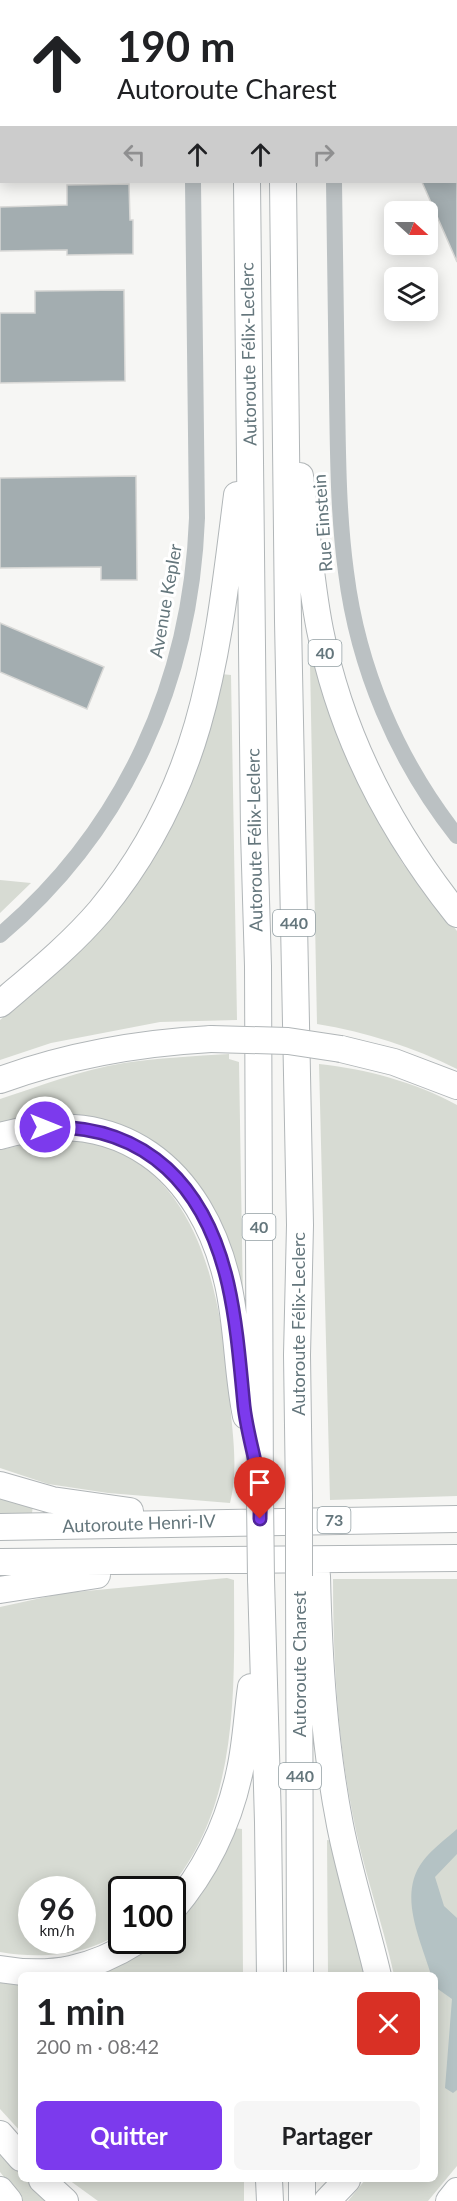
<!DOCTYPE html>
<html lang="fr">
<head>
<meta charset="utf-8">
<style>
  body { margin:0; font-family:Lato,sans-serif; background:#f6f6f6; color:#202124; height:100vh; display:flex; flex-direction:column; font-size:22px; white-space:nowrap }
  * { box-sizing:border-box; margin:0 }
  p { font-size:20px; color:#757577 }
  .icon { flex:none; width:33px; height:33px; fill:none; stroke:currentColor; stroke-width:2; stroke-linecap:round; stroke-linejoin:round }
  .map { position:relative; flex:1; overflow:hidden }
  .details { position:absolute; left:18px; top:1972px; width:420px; height:210px; display:flex; flex-direction:column; background:#fff; border-radius:9px; box-shadow:0 3px 15px #0003 }
  .details>* { flex:none }
  .hud { position:absolute; left:0px; top:0px; width:458px; height:183px; box-shadow:0 3px 15px #0003; background:#fff; color:#202124; overflow:hidden }
  .needle { width:39px; rotate:111deg }
  .buttons { position:absolute; left:384px; top:201px; display:grid; gap:12px }
  .buttons a { display:grid; place-items:center; width:54px; height:54px; border-radius:9px; background:#fff; box-shadow:0 3px 15px #0003; font-size:30px }
  .speed { position:absolute; left:18px; top:1876px; display:flex; gap:12px; font-size:30px; font-weight:700; text-align:center }
  .speed>* { display:grid; place-content:center; width:78px; height:78px; border-radius:50%; background:#fff; box-shadow:0 3px 15px #0003; line-height:1 }
  .speed small { font-size:15px; font-weight:400 }
  .speed .limit { border:3px solid #111; border-radius:9px; background:#fff; color:#111 }
  .pin { position:absolute; display:grid; place-items:center; width:51px; height:51px; color:#fff; margin:-62px -26px; border-radius:50% 50% 50% 0; rotate:-45deg; box-shadow:0 0 6px #0007 }
  .pin .icon { rotate:45deg }
  .me { position:absolute; width:66px; margin:-33px; rotate:90deg; stroke-linejoin:round; filter:drop-shadow(0 0 4px #0008) }
  .turn { display:flex; align-items:center; gap:21px; height:126px; padding:0 18px; font-size:27px }
  .turn .icon { width:78px; height:78px; stroke-width:2.5 }
  .turn b { display:block; font-size:42px; line-height:51px }
  .lanes { display:flex; align-items:center; height:57px; padding:0 18px; background:#0003; justify-content:center; gap:30px; direction:ltr }
  .lanes .off { opacity:.35 }
  .round { display:grid; place-items:center; flex:none; width:63px; height:63px; border-radius:9px; background:#f6f6f6 }
  .headline { display:flex; align-items:center; justify-content:space-between; height:102px; padding:0 18px }
  h1 { font-size:36px; font-weight:700; line-height:45px }
  .action { display:flex; gap:12px; margin-top:auto; padding:12px 18px }
  .action a { flex:1; height:69px; border-radius:9px; background:#7c3aed; color:#fff; font-size:24px; font-weight:700; line-height:69px; text-align:center }
  .action a+a { background:#f6f6f6; color:#202124 }
  .map>svg:first-child { display:block }
  .green { fill:#d7dbd3; fill-rule:evenodd }
  .water { fill:#b4c2c4 }
  .building { fill:#a3adb0; stroke:#d8d8d6; stroke-width:1.5 }
  .lines { fill:none; stroke-linecap:round; stroke-linejoin:round }
  .highway-casing { stroke:#b1b6b8; stroke-width:28 }
  .minor { stroke:#bbc1c3; stroke-width:16 }
  .highway { stroke:#fff; stroke-width:26 }
  .highway-bridge-casing { stroke:#b1b6b8; stroke-width:28; stroke-linecap:butt }
  .highway-bridge { stroke:#fff; stroke-width:26 }
  .route-casing { stroke:#51269a; stroke-width:15 }
  .route { stroke:#7c3aed; stroke-width:10 }
  .labels { text-anchor:middle; stroke-width:6; stroke-linejoin:round; paint-order:stroke }
  .shield { fill:#fff; stroke:#929fa3; stroke-width:1.5 }
  .shield-label { font-size:16px; font-weight:bold; fill:#64767c }
  .street-label { font-size:18px; fill:#64767c; stroke:#fff }
</style>
</head>
<body>
<div class="map">
<svg width="457" height="2201" viewBox="0 0 457 2201">
  <rect width="100%" height="100%" fill="#f6f6f4"/>
  <path class="green" d="M317,662L345,752L374,813L403,864L457,931V1069C413,1047 366,1032 317,1024L310,663Z
    M221,674L231,675L237,1020L160,1022L51,1043L0,1060V1020L25,999L120,904Z
    M0,880L31,883L0,913Z
    M229,1054V1059L239,1062L243,1302L171,1157L0,1126V1099C40,1086 81,1070 124,1063C158,1058 194,1056 229,1054Z
    M319,1064C366,1069 415,1082 457,1105V1496L330,1500Z
    M43,1140C66,1140 89,1140 110,1148C204,1185 222,1306 229,1394C232,1429 239,1469 230,1503L108,1493L48,1484L0,1468V1150Z
    M0,1494L33,1506L32,1513L0,1514Z
    M227,1578L234,1580C234,1685 241,1805 168,1890H122L121,1932C87,1956 40,1959 0,1952V1607L64,1593ZM32,1890H82V1941H32Z
    M333,1579H457V2166L428,2201H348L365,2180H435V1976L394,1975C382,1920 362,1867 352,1811C337,1735 333,1656 333,1579Z
    M234,1828L242,1829L243,1975L84,1976L113,1966L153,1941H172L173,1923L180,1916Z
    M327,1840L334,1841L366,1975H328Z
    M0,1978L21,1981V2132L0,2109Z
    M0,2148L21,2171V2180H29L50,2201H23L0,2172Z
    M69,2180H244V2201H98Z"/>
  <path class="water" d="M457,1829V1854L435,1877L444,1906L457,1918V2090L453,2093L445,2088L452,1999L435,1987V1976L431,1975C421,1940 397,1895 423,1861C432,1849 446,1839 457,1829Z"/>
  <path class="building" d="M422,182H457V262Z
    M129,184L130,220H133V254L67,255V250L0,251V207L67,205V185Z
    M124,290L125,381L0,383V313H35V291Z
    M136,476L137,580H101V567L0,568V478Z
    M0,623L104,667L87,709L0,672Z"/>
  <g class="lines">
    <defs>
      <path id="highway" d="M244,0V2
        M281,0V2
        M247,182L254,832L258,966L260,1499
        M283,182L288,621L300,1225L297,1355L299,1496
        M300,476C307,528 310,580 320,630C341,736 390,830 457,914
        M0,1004C35,974 70,946 100,911C206,783 217,652 237,495
        M341,1049L394,1062L457,1086
        M0,1080C69,1055 138,1043 211,1039
        M0,1136C119,1102 202,1169 228,1284C238,1328 237,1373 246,1416
        M0,1485L52,1500L130,1511
        M0,1527L457,1519
        M0,1562L457,1558
        M299,1576L300,1976
        M317,1576C319,1660 324,1743 340,1825C350,1876 366,1925 378,1976
        M261,1579L268,1822L270,1976
        M0,1590L97,1575
        M172,1910C207,1869 229,1823 240,1770C246,1743 247,1715 251,1687
        M0,1969C51,1978 93,1969 137,1941
        M0,2134L21,2158
        M42,2180L65,2201
        M269,2180L270,2201
        M302,2180V2201
        M0,2190L9,2201
        M327,2201L347,2180
        M449,2201L457,2191"/>
    </defs>
    <use href="#highway" class="highway-casing"/>
    <path class="minor" d="M191,0V2
      M331,0V2
      M334,182C335,253 336,324 337,395C338,454 338,513 346,572C358,668 397,760 457,836
      M0,935C125,829 191,681 197,518L193,182"/>
    <use href="#highway" class="highway"/>
    <defs>
      <path id="highway-bridge" d="M211,1039L288,1041L341,1049
        M299,1496V1576
        M260,1499L261,1579"/>
    </defs>
    <use href="#highway-bridge" class="highway-bridge-casing"/>
    <use href="#highway-bridge" class="highway-bridge"/>
  </g>
  <g class="lines">
    <defs>
      <path id="route" d="M45,1127C148,1124 206,1188 228,1284C237,1324 240,1365 244,1406C247,1433 256,1460 260,1487C261,1497 260,1508 260,1519"/>
    </defs>
    <use href="#route" class="route-casing"/>
    <use href="#route" class="route"/>
  </g>
  <g class="labels">
    <g class="shield">
      <rect x="308.5" y="640" width="33" height="26" rx="4.5"/>
      <rect x="273" y="910" width="42" height="26" rx="4.5"/>
      <rect x="242.5" y="1214" width="33" height="26" rx="4.5"/>
      <rect x="317.5" y="1507" width="33" height="26" rx="4.5"/>
      <rect x="279" y="1763" width="42" height="26" rx="4.5"/>
    </g>
    <g class="shield-label">
      <text x="325" y="659">40</text>
      <text x="294" y="929">440</text>
      <text x="259" y="1233">40</text>
      <text x="334" y="1526">73</text>
      <text x="300" y="1782">440</text>
    </g>
    <g class="street-label">
      <text transform="translate(249 354) rotate(-91)" y="6">Autoroute Félix-Leclerc</text>
      <text transform="translate(323 523) rotate(-94)" y="6">Rue Einstein</text>
      <text transform="translate(166 601) rotate(-80)" y="6">Avenue Kepler</text>
      <text transform="translate(255 840) rotate(-91)" y="6">Autoroute Félix-Leclerc</text>
      <text transform="translate(299 1324) rotate(-90)" y="6">Autoroute Félix-Leclerc</text>
      <text transform="translate(139 1524) rotate(-2)" y="6">Autoroute Henri-IV</text>
      <text transform="translate(300 1664) rotate(-90)" y="6">Autoroute Charest</text>
    </g>
  </g>
</svg>
<div class="buttons">
<a><svg class="needle" viewBox="-14 -14 28 28"><path d="M0-13l5 13h-10z" fill="#e53935"/><path d="M0 13l5-13h-10z" fill="#757577"/></svg></a>
<a><svg class="icon" aria-label="layers" viewBox="0 0 24 24"><path d="M12 4l9 5-9 5-9-5zM3 14l9 5 9-5"/></svg></a>
</div>
<div class="speed"><div>96<small>km/h</small></div><div class="limit">100</div></div>
<div class="pin" style="left:260px;top:1519px;background:#d93025"><svg class="icon" aria-label="arrive" viewBox="0 0 24 24"><path d="M6 21V4h12l-3 4 3 4H6"/></svg></div>
<svg class="me" style="left:45px;top:1127px" viewBox="-20 -20 40 40"><circle r="17" fill="#7c3aed" stroke="#fff" stroke-width="3"/><path d="M0-11L8 9 0 5-8 9z" fill="#fff"/></svg>
<div class="hud">
<div class="turn"><svg class="icon" aria-label="ahead" viewBox="0 0 24 24"><path d="M12 20V5M6 11l6-6 6 6"/></svg><div><b>190 m</b>Autoroute Charest</div></div>
<div class="lanes"><svg class="icon off" aria-label="left" viewBox="0 0 24 24"><path d="M17 20v-9H6M10 6l-5 5 5 5"/></svg><svg class="icon" aria-label="ahead" viewBox="0 0 24 24"><path d="M12 20V5M6 11l6-6 6 6"/></svg><svg class="icon" aria-label="ahead" viewBox="0 0 24 24"><path d="M12 20V5M6 11l6-6 6 6"/></svg><svg class="icon off" aria-label="right" viewBox="0 0 24 24"><path d="M7 20v-9h11M14 6l5 5-5 5"/></svg></div>
</div>
<section class="details">
<div class="headline"><div><h1>1 min</h1><p>200 m · 08:42</p></div><a class="round" style="background:#d93025;color:#fff"><svg class="icon" aria-label="close" viewBox="0 0 24 24"><path d="M6 6l12 12M18 6L6 18"/></svg></a></div>
<div class="action"><a>Quitter</a><a>Partager</a></div>
</section>
</div>
</body>
</html>
